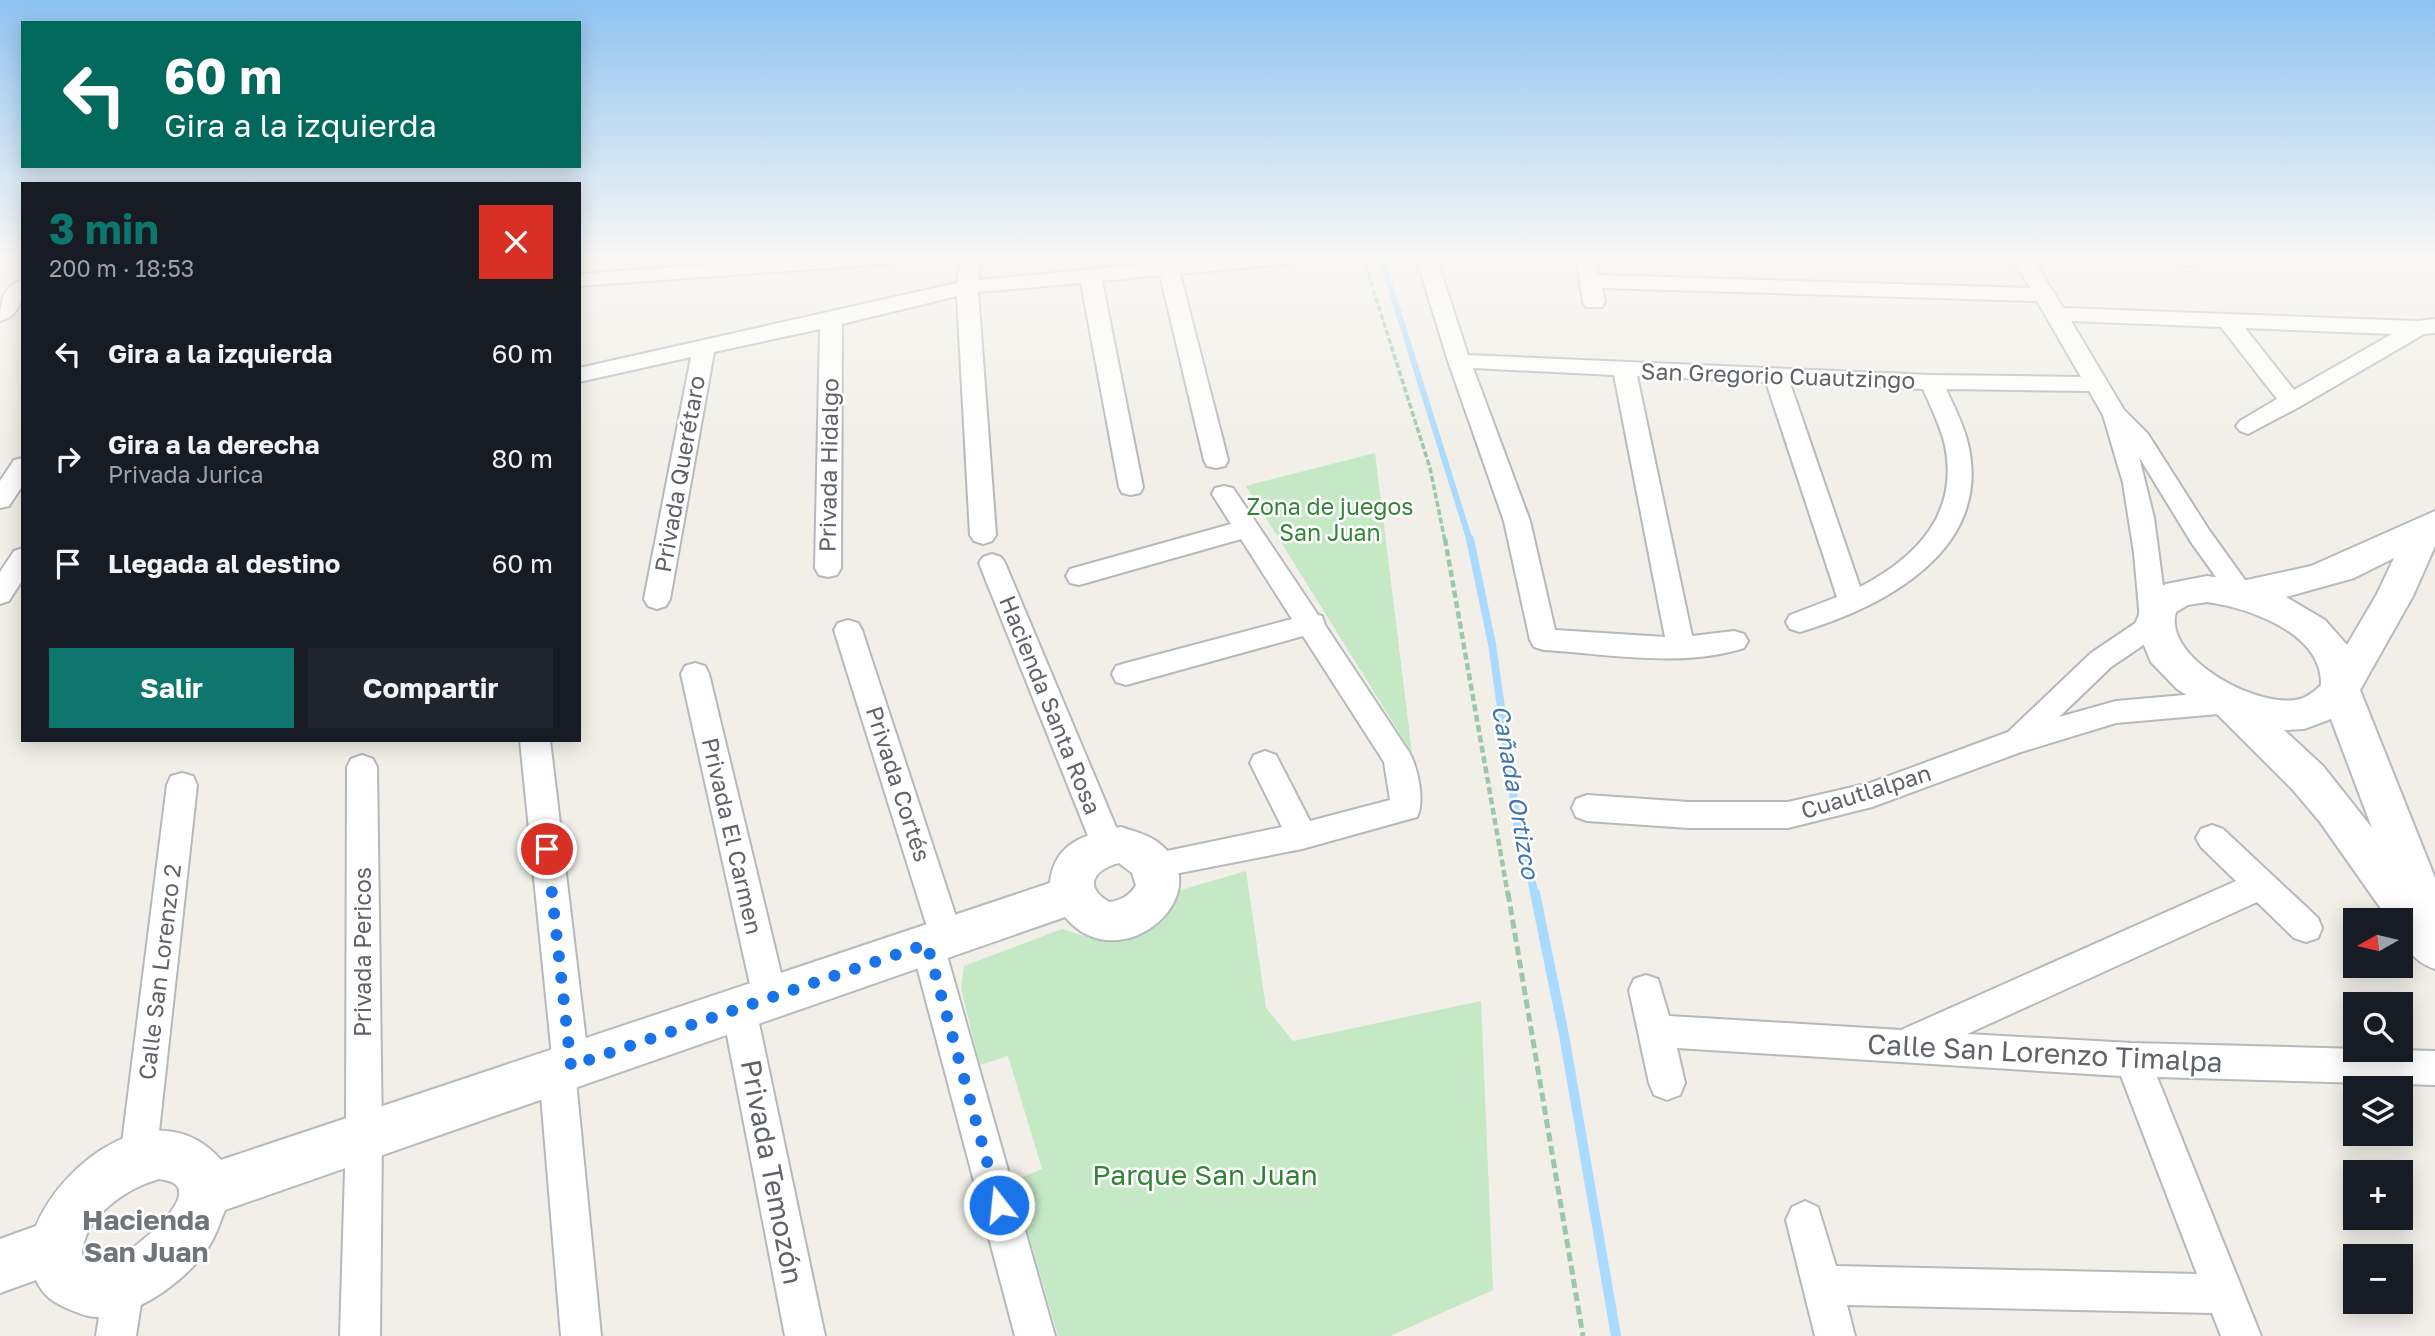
<!DOCTYPE html>
<html lang="es">
<head>
<meta charset="utf-8">
<style>
  body { margin:0; font-family:"Golos Text",sans-serif; background:#20242c; color:#f1f3f6; height:100vh; display:flex; flex-direction:column; font-size:26px; white-space:nowrap }
  * { box-sizing:border-box; margin:0 }
  p { font-size:23px; color:#9ea1a6 }
  .icon { flex:none; width:38px; height:38px; fill:none; stroke:currentColor; stroke-width:2; stroke-linecap:round; stroke-linejoin:round }
  .map { position:relative; flex:1; overflow:hidden }
  .sheet { position:absolute; left:21px; top:182px; width:560px; height:560px; display:flex; flex-direction:column; background:#171b24; border-radius:0px; box-shadow:0 4px 18px #0003 }
  .sheet>* { flex:none }
  .top-card { position:absolute; left:21px; top:21px; width:560px; height:147px; border-radius:0px; box-shadow:0 4px 18px #0003; background:#00695c; color:#fff; overflow:hidden }
  .needle { width:46px; rotate:262deg }
  .fabs { position:absolute; left:2343px; top:908px; display:grid; gap:14px }
  .fabs a { display:grid; place-items:center; width:70px; height:70px; border-radius:0px; background:#171b24; box-shadow:0 4px 18px #0003; font-size:35px }
  .pin { position:absolute; display:grid; place-items:center; width:60px; height:60px; color:#fff; margin:-30px; border:4px solid #fff; border-radius:50%; box-shadow:0 2px 7px #0007 }
  .me { position:absolute; width:77px; margin:-38px; rotate:344deg; stroke-linejoin:round; filter:drop-shadow(0 0 5px #0008) }
  .turn { display:flex; align-items:center; gap:24px; height:147px; padding:0 28px; font-size:32px }
  .turn .icon { width:91px; height:91px; stroke-width:2.5 }
  .turn b { display:block; font-size:49px; line-height:60px }
  .round { display:grid; place-items:center; flex:none; width:74px; height:74px; border-radius:0px; background:#20242c }
  .headline { display:flex; align-items:center; justify-content:space-between; height:119px; padding:0 28px }
  h1 { font-size:42px; font-weight:700; line-height:52px; color:#0f766e }
  .action { display:flex; gap:14px; margin-top:auto; padding:14px 28px }
  .action a { flex:1; height:80px; border-radius:0px; background:#0f766e; color:#fff; font-size:28px; font-weight:700; line-height:80px; text-align:center }
  .action a+a { background:#20242c; color:#f1f3f6 }
  ul { padding:0; list-style:none }
  li { display:flex; align-items:center; gap:21px; height:105px; padding:0 28px }
  li div { flex:1 }
  li b { display:block; font-size:26px }
  li em { font-style:normal }
  .map>svg:first-child { display:block }
  .green { fill:#c5e8c5 }
  .lines { fill:none; stroke-linecap:round; stroke-linejoin:round }
  .stream-far2 { stroke:#aadaff; stroke-width:6 }
  .stream-far1 { stroke:#aadaff; stroke-width:8 }
  .stream { stroke:#aadaff; stroke-width:10 }
  .street-casing { stroke:#b5b8bc; stroke-width:4 }
  .secondary-casing { stroke:#b6babf; stroke-width:4 }
  .path-far2 { stroke:#9cc7a9; stroke-width:3.5; stroke-dasharray:6 2.5; stroke-linecap:butt }
  .path-far1 { stroke:#9cc7a9; stroke-width:4.5; stroke-dasharray:7 3.5; stroke-linecap:butt }
  .path { stroke:#9cc7a9; stroke-width:5; stroke-dasharray:9 4.5; stroke-linecap:butt }
  .street { fill:#fff; fill-rule:evenodd }
  .secondary { fill:#fff; fill-rule:evenodd }
  .route { stroke:#1a73e8; stroke-width:12; stroke-dasharray:0 21.6 }
  .labels { text-anchor:middle; stroke-width:5; stroke-linejoin:round; paint-order:stroke }
  .street-label { font-size:23px; fill:#5f6368; stroke:#fff }
  .park-label { font-size:23px; fill:#348238; stroke:#fff }
  .water-label { font-size:24px; font-style:italic; fill:#4174aa; stroke:#fff }
  .near-street-label { font-size:28px; fill:#5f6368; stroke:#fff }
  .near-park-label { font-size:28px; fill:#348238; stroke:#fff }
  .near-neighbourhood-label { font-size:28px; font-weight:bold; fill:#70757a; stroke:#fff }
</style>
</head>
<body>
<div class="map">
<svg width="2435" height="1336" viewBox="0 0 2435 1336">
  <rect width="100%" height="100%" fill="#f1efe8"/>
  <path class="green" d="M1375,453L1412,753L1246,486Z
    M1246,871L1266,1008L1293,1041L1481,1001L1493,1290L1390,1336H1058L1013,1181L1042,1169L1008,1056L980,1065L961,989L964,966L1062,929L1100,941L1144,935L1174,892Z"/>
  <g class="lines">
    <path class="stream-far2" d="M1381,257L1470,541"/>
    <path class="stream-far1" d="M1470,539L1492,644L1518,828L1535,895"/>
    <path class="stream" d="M1535,893L1564,1035L1616,1336"/>
    <defs>
      <path id="street" d="M817,257H906L903,261L896,263L579,286V274Z
        M961,257H981L978,280L1160,263L1168,260L1303,257L1300,261L1293,263L1180,274L1228,460L1225,466L1216,468L1207,466L1204,460L1160,275L1102,281L1143,487L1140,493L1131,495L1122,493L1119,487L1081,283L978,292L996,535L992,541L983,544L974,541L970,535L957,296L842,324L841,568L837,575L828,577L819,575L815,568L820,329L714,352L670,599L666,606L657,609L648,606L644,599L691,357L579,382V368L957,283Z
        M1416,257H1436L1468,355L1931,375L2081,377L2037,301L1602,288L1605,302L1602,307H1586L1583,302L1576,257H1594L1599,275L2030,288L2012,257H2032L2063,308L2418,321L2435,319V333L2424,334L2299,407L2248,434L2240,431L2236,426L2240,421L2277,399L2221,327L2071,321L2124,410L2148,434L2209,530L2255,594L2251,601L2242,604L2233,601L2191,542L2139,457L2154,518L2168,624L2164,631L2111,667L2059,717L2116,701L2230,691L2240,694L2244,702L2240,710L2230,713L2116,723L2021,752L1872,807L1788,828H1689L1587,821L1576,817L1572,808L1576,799L1587,795L1689,802H1788L1870,783L2008,732L2091,653L2140,620L2134,553L2123,483L2103,415L2089,391L1946,389C1954,407 1964,425 1968,444C1993,551 1883,607 1800,632L1790,629L1786,622L1790,615L1837,597L1766,382L1637,376L1692,636L1734,631L1744,634L1748,641L1744,648C1681,668 1609,654 1544,650L1534,647L1530,640L1504,521L1448,361ZM2245,328L2392,334L2294,390ZM1473,368L1614,375L1665,637L1555,630L1530,521ZM1790,383L1923,389C1931,407 1940,425 1945,445C1959,514 1917,557 1860,587Z
        M2172,257H2192L2195,261L2192,265H2178Z
        M23,280C23,297 20,317 0,321C0,304 3,285 23,280Z
        M23,458V485L9,506L0,508V481L14,460Z
        M1224,486L1233,488L1318,615L1322,616L1325,625L1409,752C1418,768 1425,801 1417,817L1302,849L1154,878L1143,874L1138,865L1143,856L1282,827L1250,763L1254,755L1265,751L1276,755L1310,821L1390,800L1384,762L1303,636L1126,685L1116,682L1112,674L1116,666L1126,663L1292,619L1241,539L1079,585L1070,583L1066,576L1070,569L1231,524L1212,494L1215,488Z
        M23,548V579L9,601L0,604V572L14,551Z
        M992,554L1001,557L1005,563L1124,846L1119,855L1108,859L1097,855L1092,846L979,563L983,557Z
        M848,620L858,623L862,630L963,938L959,948L946,952L1055,1336H1015L911,944L915,934L928,930L834,630L838,623Z
        M695,663L705,666L709,674L787,998L782,1009L770,1014L758,1009L753,998L681,674L685,666Z
        M520,740H550L589,1066L583,1078L576,1081L601,1336H561L539,1071L545,1059L552,1056Z
        M362,755L373,759L377,767L382,1137L380,1336H340L346,1137L347,767L351,759Z
        M182,773L193,776L197,785L156,1159L151,1172L138,1177L125,1172L120,1159L167,785L171,776Z
        M2212,825L2223,829L2318,918L2322,928L2318,938L2306,942L2294,938L2257,902L1967,1034L2132,1043L2435,1051V1085L2157,1077L2261,1336H2221L2212,1313L1847,1305L1855,1336H1815L1786,1220L1792,1207L1805,1201L1818,1207L1836,1266L2197,1274L2121,1076L1677,1048L1685,1083L1680,1095L1667,1100L1654,1095L1649,1083L1629,990L1634,979L1646,975L1658,979L1669,1016L1901,1030L2236,881L2201,847L2196,838L2201,829Z
        M739,993L751,998L756,1009L825,1336H785L722,1009L727,998Z
        M124,1264L138,1270L144,1284L136,1336H96L104,1284L110,1270Z"/>
      <path id="secondary" d="M2435,511V546L2413,596L2360,690L2435,878V969C2412,961 2401,945 2401,920H2389L2320,822L2293,790L2216,713L2177,689L2151,662L2135,624L2147,596L2166,584L2207,576L2242,581L2311,566ZM2394,558L2377,594L2347,645L2325,620L2286,597L2354,578ZM2207,602C2249,608 2323,633 2321,685C2316,690 2310,695 2303,698C2264,713 2162,659 2176,612L2188,605ZM2331,719L2372,828L2323,766L2284,730L2304,729Z
        M1121,827C1133,831 1146,834 1156,841C1226,890 1121,984 1065,917L225,1210C221,1219 218,1230 213,1239C195,1275 138,1317 97,1317C87,1317 79,1313 71,1310C54,1303 43,1296 36,1280L0,1293V1239L36,1226C64,1159 160,1090 221,1160L1050,883C1054,842 1086,834 1121,827ZM1119,863L1132,873L1136,885C1131,895 1120,901 1109,902C1082,886 1095,869 1119,863ZM159,1179C164,1180 171,1181 175,1184C196,1201 133,1250 119,1257C111,1261 102,1263 93,1263L82,1256C82,1218 126,1188 159,1179Z"/>
    </defs>
    <use href="#street" class="street-casing"/>
    <use href="#secondary" class="secondary-casing"/>
    <path class="path-far2" d="M1363,257L1430,468L1445,541"/>
    <path class="path-far1" d="M1445,539L1508,895"/>
    <path class="path" d="M1508,893L1583,1336"/>
    <use href="#street" class="street"/>
    <use href="#secondary" class="secondary"/>
  </g>
  <linearGradient id="sky" x2="0" y2="1"><stop stop-color="#8fc3f1"/><stop offset="0.58" stop-color="#f9f8f5"/><stop offset="1" stop-color="#f9f8f5" stop-opacity="0"/></linearGradient>
  <rect width="2435" height="444" fill="url(#sky)"/>
  <g class="lines">
    <path class="route" d="M547,849L571,1066L927,944L999,1205"/>
  </g>
  <g class="labels">
    <g class="street-label">
      <text transform="translate(1778 376) rotate(2)" y="8">San Gregorio Cuautzingo</text>
      <text transform="translate(829 465) rotate(-89)" y="8">Privada Hidalgo</text>
      <text transform="translate(680 474) rotate(-80)" y="8">Privada Querétaro</text>
      <text transform="translate(1050 705) rotate(68)" y="8">Hacienda Santa Rosa</text>
      <text transform="translate(898 784) rotate(72)" y="8">Privada Cortés</text>
      <text transform="translate(1866 792) rotate(-17)" y="8">Cuautlalpan</text>
      <text transform="translate(732 836) rotate(77)" y="8">Privada El Carmen</text>
      <text transform="translate(363 952) rotate(-90)" y="8">Privada Pericos</text>
      <text transform="translate(160 972) rotate(-83)" y="8">Calle San Lorenzo 2</text>
    </g>
    <g class="park-label">
      <text x="1330" y="515">Zona de juegos<tspan x="1330" dy="26">San Juan</tspan></text>
    </g>
    <g class="water-label">
      <text transform="translate(1515 792) rotate(80)" y="8">Cañada Ortizco</text>
    </g>
    <g class="near-street-label">
      <text transform="translate(2045 1053) rotate(3)" y="10">Calle San Lorenzo Timalpa</text>
      <text transform="translate(772 1172) rotate(79)" y="10">Privada Temozón</text>
    </g>
    <g class="near-park-label">
      <text x="1205" y="1185">Parque San Juan</text>
    </g>
    <g class="near-neighbourhood-label">
      <text x="146" y="1230">Hacienda<tspan x="146" dy="32">San Juan</tspan></text>
    </g>
  </g>
</svg>
<div class="fabs">
<a><svg class="needle" viewBox="-14 -14 28 28"><path d="M0-13l5 13h-10z" fill="#e53935"/><path d="M0 13l5-13h-10z" fill="#9ea1a6"/></svg></a>
<a><svg class="icon" aria-label="search" viewBox="0 0 24 24"><circle cx="10" cy="10" r="6"/><path d="M15 15l6 6"/></svg></a>
<a><svg class="icon" aria-label="layers" viewBox="0 0 24 24"><path d="M12 4l9 5-9 5-9-5zM3 14l9 5 9-5"/></svg></a>
<a>+</a>
<a>−</a>
</div>
<div class="pin" style="left:547px;top:849px;background:#d93025"><svg class="icon" aria-label="arrive" viewBox="0 0 24 24"><path d="M6 21V4h12l-3 4 3 4H6"/></svg></div>
<svg class="me" style="left:999px;top:1205px" viewBox="-20 -20 40 40"><circle r="17" fill="#1a73e8" stroke="#fff" stroke-width="3"/><path d="M0-11L8 9 0 5-8 9z" fill="#fff"/></svg>
<div class="top-card">
<div class="turn"><svg class="icon" aria-label="left" viewBox="0 0 24 24"><path d="M17 20v-9H6M10 6l-5 5 5 5"/></svg><div><b>60 m</b>Gira a la izquierda</div></div>
</div>
<section class="sheet">
<div class="headline"><div><h1>3 min</h1><p>200 m · 18:53</p></div><a class="round" style="background:#d93025;color:#fff"><svg class="icon" aria-label="close" viewBox="0 0 24 24"><path d="M6 6l12 12M18 6L6 18"/></svg></a></div>
<ul>
<li><svg class="icon" aria-label="left" viewBox="0 0 24 24"><path d="M17 20v-9H6M10 6l-5 5 5 5"/></svg><div><b>Gira a la izquierda</b></div><em>60 m</em></li>
<li><svg class="icon" aria-label="right" viewBox="0 0 24 24"><path d="M7 20v-9h11M14 6l5 5-5 5"/></svg><div><b>Gira a la derecha</b><p>Privada Jurica</p></div><em>80 m</em></li>
<li><svg class="icon" aria-label="arrive" viewBox="0 0 24 24"><path d="M6 21V4h12l-3 4 3 4H6"/></svg><div><b>Llegada al destino</b></div><em>60 m</em></li>
</ul>
<div class="action"><a>Salir</a><a>Compartir</a></div>
</section>
</div>
</body>
</html>
